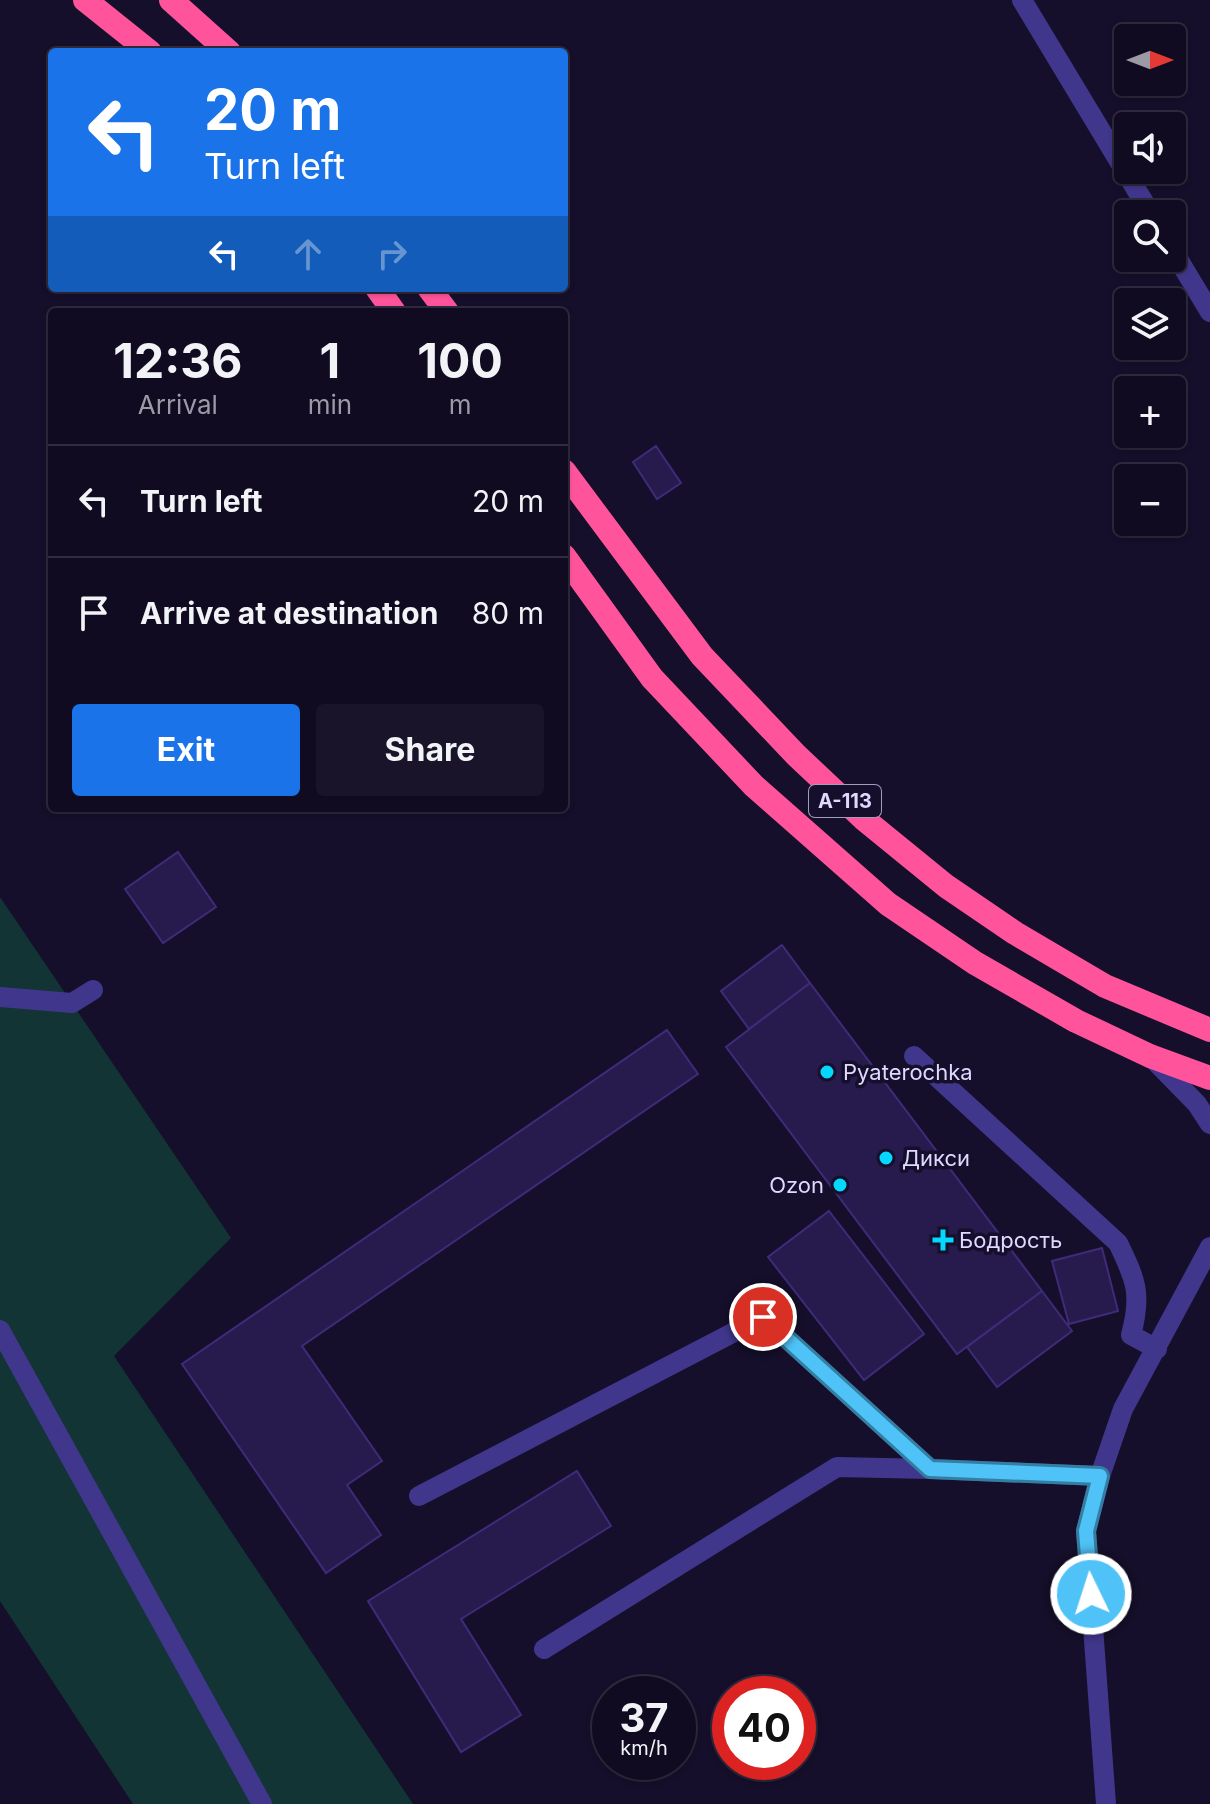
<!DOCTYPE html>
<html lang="en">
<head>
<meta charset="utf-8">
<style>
  body { margin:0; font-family:Inter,sans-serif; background:#191429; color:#f1f3f6; height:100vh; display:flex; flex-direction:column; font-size:30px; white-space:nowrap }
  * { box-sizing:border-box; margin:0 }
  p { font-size:26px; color:#9c9ba5 }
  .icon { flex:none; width:44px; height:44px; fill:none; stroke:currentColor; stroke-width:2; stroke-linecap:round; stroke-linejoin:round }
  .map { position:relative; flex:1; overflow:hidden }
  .panel { position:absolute; left:48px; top:308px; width:520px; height:504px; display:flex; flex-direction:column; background:#100b20; border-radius:8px; box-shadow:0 2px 6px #0004,0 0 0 2px #302b3e }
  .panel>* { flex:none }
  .top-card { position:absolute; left:48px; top:48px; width:520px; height:244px; border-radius:8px; box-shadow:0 2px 6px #0004,0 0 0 2px #302b3e; background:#1a73e8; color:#fff; overflow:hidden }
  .needle { width:52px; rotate:90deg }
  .fabs { position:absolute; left:1114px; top:24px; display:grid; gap:16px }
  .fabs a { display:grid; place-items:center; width:72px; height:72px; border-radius:8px; background:#100b20; box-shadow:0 2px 6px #0004,0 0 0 2px #302b3e; font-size:40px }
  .speed { position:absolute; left:592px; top:1676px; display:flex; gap:16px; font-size:40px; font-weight:700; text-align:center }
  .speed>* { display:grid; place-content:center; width:104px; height:104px; border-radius:50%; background:#100b20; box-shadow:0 2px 6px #0004,0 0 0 2px #302b3e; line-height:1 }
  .speed small { font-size:20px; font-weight:400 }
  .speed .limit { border:12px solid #d22; background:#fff; color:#111 }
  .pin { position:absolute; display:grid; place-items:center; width:68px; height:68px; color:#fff; margin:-34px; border:4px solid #fff; border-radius:50%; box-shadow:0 2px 8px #0007 }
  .me { position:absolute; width:88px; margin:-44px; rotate:356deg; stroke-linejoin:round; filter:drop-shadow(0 0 6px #0008) }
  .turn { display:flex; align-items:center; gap:28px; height:168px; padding:0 24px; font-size:36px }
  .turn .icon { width:104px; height:104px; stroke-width:2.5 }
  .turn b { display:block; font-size:56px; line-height:68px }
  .lanes { display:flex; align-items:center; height:76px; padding:0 24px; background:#0003; justify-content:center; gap:40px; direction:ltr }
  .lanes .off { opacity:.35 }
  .eta { display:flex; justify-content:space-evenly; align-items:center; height:136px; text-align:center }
  .eta b { font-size:48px; font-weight:700; line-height:56px }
  .primary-button { display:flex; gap:16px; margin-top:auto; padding:16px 24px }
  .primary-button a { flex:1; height:92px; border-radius:8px; background:#1a73e8; color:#fff; font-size:32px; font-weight:700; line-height:92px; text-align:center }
  .primary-button a+a { background:#191429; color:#f1f3f6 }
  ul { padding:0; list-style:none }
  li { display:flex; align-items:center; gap:24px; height:112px; padding:0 24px; border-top:2px solid #302b3e }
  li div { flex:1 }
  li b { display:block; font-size:30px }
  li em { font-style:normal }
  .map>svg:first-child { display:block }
  .green { fill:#123435 }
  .building { fill:#271a4d; stroke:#3f2b7a; stroke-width:2 }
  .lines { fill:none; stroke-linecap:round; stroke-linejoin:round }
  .minor { stroke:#40378c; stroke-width:20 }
  .highway { stroke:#ff549c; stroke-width:24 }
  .route-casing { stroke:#337fa1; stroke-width:20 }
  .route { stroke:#4fc3f7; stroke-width:14 }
  .poi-dot { fill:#05d8ff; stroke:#150f2b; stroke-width:3 }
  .labels { text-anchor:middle; stroke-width:7; stroke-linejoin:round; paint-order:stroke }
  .shield { fill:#150f2b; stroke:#a29cbf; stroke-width:2 }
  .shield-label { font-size:20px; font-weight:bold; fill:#dfd9ff }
  .poi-label { font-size:22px; fill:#dfd9ff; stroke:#150f2b; text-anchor:start }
</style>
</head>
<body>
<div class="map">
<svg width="1210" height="1804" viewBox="0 0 1210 1804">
  <rect width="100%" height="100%" fill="#150f2b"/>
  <path class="green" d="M0,897L231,1238L114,1356L413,1804H133L0,1601Z"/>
  <path class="building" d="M656,446L681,483L657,499L633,462Z
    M178,852L216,907L163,943L125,889Z
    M782,945L810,983L749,1029L721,991Z
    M810,983L1042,1291L957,1354L726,1047Z
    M667,1030L698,1074L302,1346L382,1461L347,1485L381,1535L326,1573L182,1364Z
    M829,1211L924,1334L864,1380L768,1257Z
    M1102,1248L1118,1311L1069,1324L1052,1261Z
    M1042,1291L1072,1331L997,1387L967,1347Z
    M577,1471L611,1526L461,1619L521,1715L461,1752L368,1601Z"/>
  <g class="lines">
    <path class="minor" d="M1022,0L1151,214
      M1172,249L1210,312
      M0,997L72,1003L93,990
      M914,1056L1118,1243C1136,1280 1142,1294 1131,1335L1157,1349
      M1153,1059L1197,1104L1210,1124
      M0,1330L262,1804
      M419,1496L763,1317L930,1469L1100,1476
      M544,1649L837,1467L930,1469
      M1106,1804L1086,1531L1100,1476L1123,1409L1210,1247"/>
    <path class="highway" d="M85,0L150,52
      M171,0L229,52
      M377,288L394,312
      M429,288L447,312
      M564,471L702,656L796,755L865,820L946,886L1015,933L1105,986L1210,1030
      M564,556L652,678L754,786L888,904L975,963L1076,1021L1150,1056L1210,1078"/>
  </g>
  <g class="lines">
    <defs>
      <path id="route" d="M763,1317L930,1469L1100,1476L1086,1531L1091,1594"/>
    </defs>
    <use href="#route" class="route-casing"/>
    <use href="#route" class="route"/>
  </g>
  <g class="poi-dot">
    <circle cx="827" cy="1072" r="8"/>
    <circle cx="886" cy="1158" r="8"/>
    <circle cx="840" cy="1185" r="8"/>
    <path d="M939 1228h8v8h8v8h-8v8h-8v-8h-8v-8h8z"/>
  </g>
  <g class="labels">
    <rect class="shield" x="809" y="785" width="72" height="32" rx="6"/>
    <g class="shield-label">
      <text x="845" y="808">А-113</text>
    </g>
    <g class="poi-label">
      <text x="843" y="1080">Pyaterochka</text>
      <text x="902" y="1166">Дикси</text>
      <text x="824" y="1193" text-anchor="end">Ozon</text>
      <text x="959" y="1248">Бодрость</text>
    </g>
  </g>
</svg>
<div class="fabs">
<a><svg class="needle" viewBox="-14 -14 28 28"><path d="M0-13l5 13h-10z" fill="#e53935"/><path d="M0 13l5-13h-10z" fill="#9c9ba5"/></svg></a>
<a><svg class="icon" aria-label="sound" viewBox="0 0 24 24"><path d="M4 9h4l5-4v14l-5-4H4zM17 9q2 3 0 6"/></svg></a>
<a><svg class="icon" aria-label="search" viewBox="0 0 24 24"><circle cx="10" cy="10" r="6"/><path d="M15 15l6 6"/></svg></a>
<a><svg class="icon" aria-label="layers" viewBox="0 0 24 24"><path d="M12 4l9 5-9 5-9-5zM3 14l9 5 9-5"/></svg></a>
<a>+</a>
<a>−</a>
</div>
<div class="speed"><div>37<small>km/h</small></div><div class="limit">40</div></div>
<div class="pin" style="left:763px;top:1317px;background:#d93025"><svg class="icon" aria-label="arrive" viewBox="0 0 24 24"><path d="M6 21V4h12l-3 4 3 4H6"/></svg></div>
<svg class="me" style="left:1091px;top:1594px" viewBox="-20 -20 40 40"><circle r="17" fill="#4fc3f7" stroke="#fff" stroke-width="3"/><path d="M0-11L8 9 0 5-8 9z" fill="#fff"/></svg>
<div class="top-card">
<div class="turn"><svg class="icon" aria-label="left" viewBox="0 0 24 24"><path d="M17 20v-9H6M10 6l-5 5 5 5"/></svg><div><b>20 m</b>Turn left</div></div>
<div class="lanes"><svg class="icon" aria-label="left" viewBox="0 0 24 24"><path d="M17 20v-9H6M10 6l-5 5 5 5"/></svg><svg class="icon off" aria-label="ahead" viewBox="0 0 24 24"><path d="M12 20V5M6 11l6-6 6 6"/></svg><svg class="icon off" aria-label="right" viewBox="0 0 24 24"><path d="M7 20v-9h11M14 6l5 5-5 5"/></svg></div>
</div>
<section class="panel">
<div class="eta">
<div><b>12:36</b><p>Arrival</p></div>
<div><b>1</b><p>min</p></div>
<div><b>100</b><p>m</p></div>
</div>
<ul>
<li><svg class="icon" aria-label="left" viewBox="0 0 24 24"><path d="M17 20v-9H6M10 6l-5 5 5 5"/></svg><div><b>Turn left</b></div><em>20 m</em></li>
<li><svg class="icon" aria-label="arrive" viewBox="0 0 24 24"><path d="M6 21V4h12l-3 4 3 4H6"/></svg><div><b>Arrive at destination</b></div><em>80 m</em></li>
</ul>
<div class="primary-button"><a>Exit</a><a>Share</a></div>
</section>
</div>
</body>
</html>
